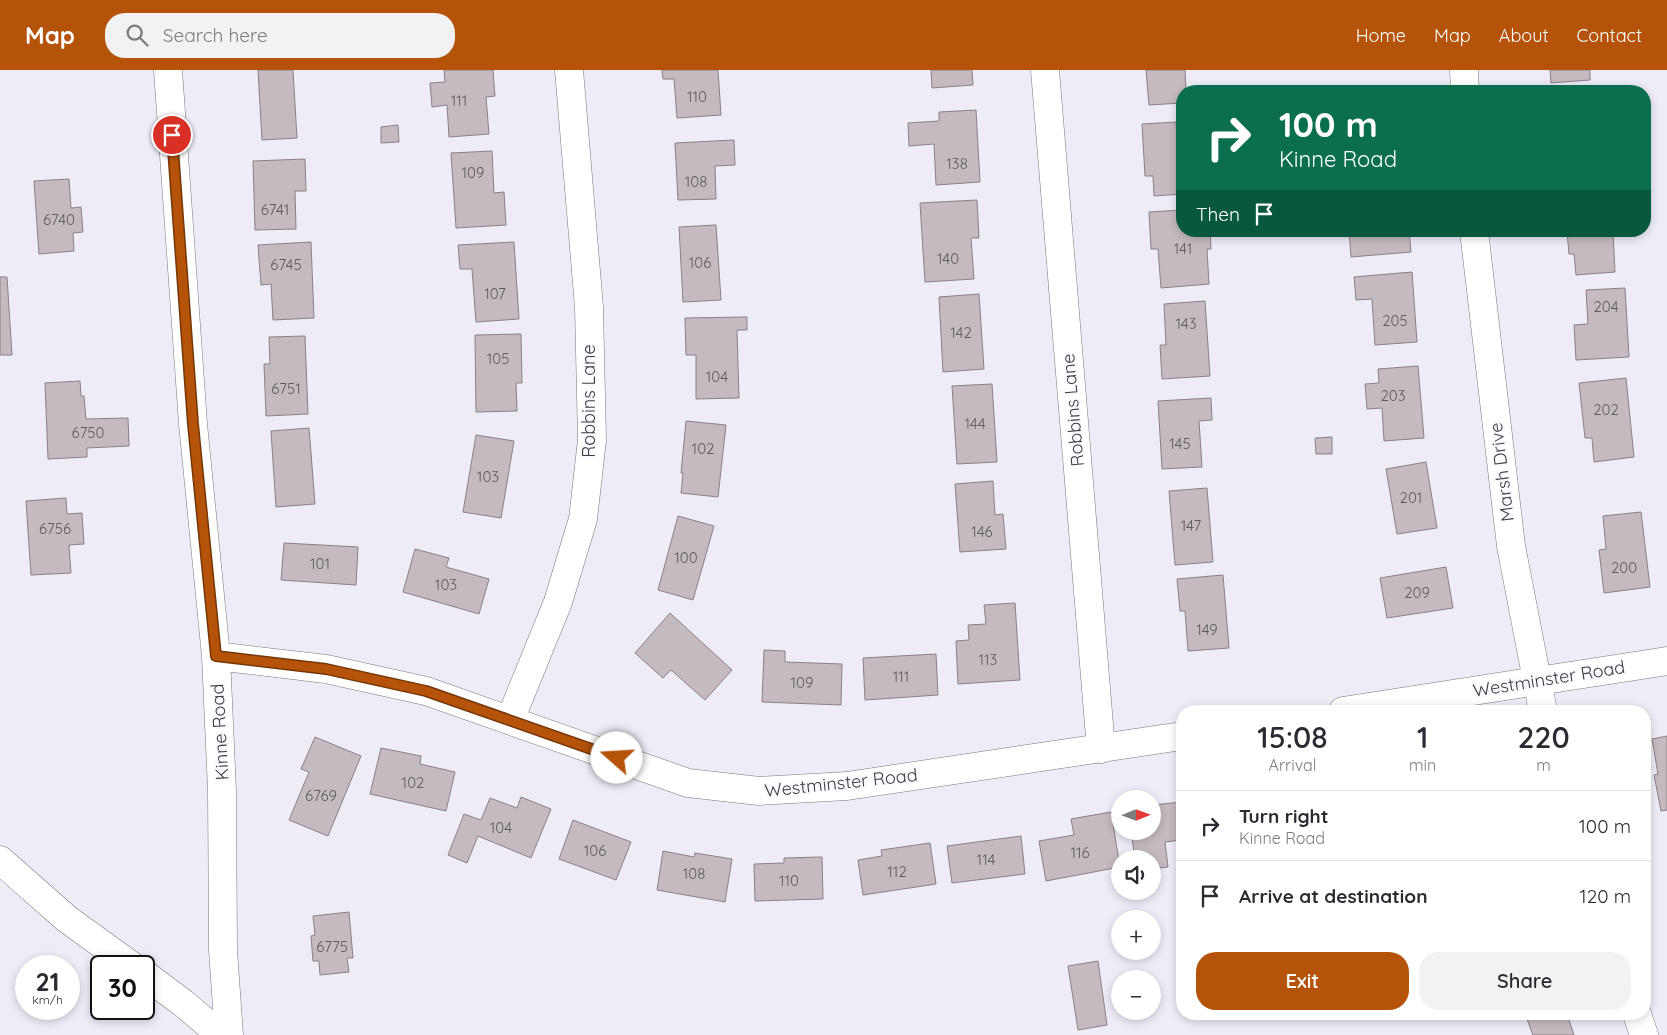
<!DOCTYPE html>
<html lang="en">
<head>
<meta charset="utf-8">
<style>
  body { margin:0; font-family:Quicksand,sans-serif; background:#f2f2f3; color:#2b2b33; height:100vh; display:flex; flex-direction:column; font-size:19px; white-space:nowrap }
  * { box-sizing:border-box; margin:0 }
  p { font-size:16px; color:#7c7c81 }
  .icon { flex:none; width:28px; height:28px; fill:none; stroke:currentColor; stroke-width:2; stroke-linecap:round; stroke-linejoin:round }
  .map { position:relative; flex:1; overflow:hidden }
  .drawer { position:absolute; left:1176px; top:635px; width:475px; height:315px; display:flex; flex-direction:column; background:#fff; border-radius:20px; box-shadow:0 2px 8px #0003 }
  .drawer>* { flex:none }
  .guide { position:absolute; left:1176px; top:15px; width:475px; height:152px; border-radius:20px; box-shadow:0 2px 8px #0003; background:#0b6e4f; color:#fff; overflow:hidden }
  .needle { width:32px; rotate:89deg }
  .buttons { position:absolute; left:1111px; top:720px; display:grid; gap:10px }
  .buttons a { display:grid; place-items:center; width:50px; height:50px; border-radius:50%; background:#fff; box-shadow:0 2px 8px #0003; font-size:25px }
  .speed { position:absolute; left:15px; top:885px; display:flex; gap:10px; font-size:25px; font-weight:700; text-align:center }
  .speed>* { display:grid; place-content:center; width:65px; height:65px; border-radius:50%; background:#fff; box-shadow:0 2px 8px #0003; line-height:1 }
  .speed small { font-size:12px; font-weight:400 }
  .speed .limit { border:2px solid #111; border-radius:8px; background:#fff; color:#111 }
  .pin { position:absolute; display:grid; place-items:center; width:42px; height:42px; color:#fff; margin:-21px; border:2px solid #fff; border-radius:50%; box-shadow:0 1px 5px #0007 }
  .me { position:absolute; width:55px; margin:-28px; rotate:289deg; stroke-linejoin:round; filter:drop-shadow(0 0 4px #0008) }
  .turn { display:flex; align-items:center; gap:18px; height:105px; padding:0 20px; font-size:22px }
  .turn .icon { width:65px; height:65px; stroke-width:2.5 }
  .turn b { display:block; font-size:35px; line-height:42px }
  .then { display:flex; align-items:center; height:48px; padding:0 20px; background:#0003; gap:10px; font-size:19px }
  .eta { display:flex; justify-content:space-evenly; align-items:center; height:85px; text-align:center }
  .eta b { font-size:30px; font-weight:600; line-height:35px }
  .primary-button { display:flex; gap:10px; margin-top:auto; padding:10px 20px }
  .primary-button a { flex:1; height:58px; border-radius:20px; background:#b45309; color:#fff; font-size:20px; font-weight:600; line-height:58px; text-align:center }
  .primary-button a+a { background:#f2f2f3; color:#2b2b33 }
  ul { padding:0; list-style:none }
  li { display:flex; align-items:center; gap:15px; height:70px; padding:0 20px; border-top:1px solid #e1e1e2 }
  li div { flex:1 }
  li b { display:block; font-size:19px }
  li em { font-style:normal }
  header { display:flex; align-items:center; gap:30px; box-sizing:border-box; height:70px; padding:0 25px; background:#b45309; color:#fff }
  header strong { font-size:24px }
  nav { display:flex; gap:28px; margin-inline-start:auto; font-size:18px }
  .search { width:350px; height:45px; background:#f2f2f3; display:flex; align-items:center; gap:12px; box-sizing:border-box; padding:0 18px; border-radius:20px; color:#7c7c81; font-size:19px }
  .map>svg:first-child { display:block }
  .building { fill:#c4bac0; stroke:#8a8085 }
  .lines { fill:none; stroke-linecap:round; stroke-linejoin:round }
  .minor-casing { stroke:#787781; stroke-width:29 }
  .minor { stroke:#fff; stroke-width:28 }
  .route-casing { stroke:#753606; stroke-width:12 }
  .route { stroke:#b45309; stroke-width:9 }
  .labels { text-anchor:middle; stroke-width:4.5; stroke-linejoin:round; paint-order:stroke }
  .number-label { font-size:15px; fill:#5e5c60 }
  .street-label { font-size:18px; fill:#3c3c40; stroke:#fbfaff }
</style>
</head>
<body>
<header>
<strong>Map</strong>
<div class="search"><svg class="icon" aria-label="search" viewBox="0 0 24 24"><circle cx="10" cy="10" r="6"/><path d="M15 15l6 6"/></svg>Search here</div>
<nav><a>Home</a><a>Map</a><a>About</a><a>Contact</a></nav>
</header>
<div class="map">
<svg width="1667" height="965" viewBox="0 0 1667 965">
  <rect width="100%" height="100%" fill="#edecf7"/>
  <path class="building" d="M258,0H293L297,68L262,70Z
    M444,0H493L495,26L486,27L489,64L449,67L447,35L432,37L430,13L445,12Z
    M662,0H718L721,45L677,48L674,9H663Z
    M931,0H972L973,15L932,18Z
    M1146,0H1185L1186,21H1182V33L1149,35Z
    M1550,0H1590V10L1551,13Z
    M976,40L980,112L936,115L934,74L909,76L908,53L939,51V42Z
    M1176,52L1177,69H1182V124L1154,126L1153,106H1145L1142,54Z
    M398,55L399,72L381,73V57Z
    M734,70L735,95L715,96L716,129L678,130L675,73Z
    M492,81L494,123L504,122L506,155L456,158L451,83Z
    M305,89L306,121H295L296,159L255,160L253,91Z
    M69,109L71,138L81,137L83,162L73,163L74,181L39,184L34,111Z
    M977,130L979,168H971L974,209L925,212L920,133Z
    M1182,140V161H1210L1211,179H1207L1209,214L1161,218L1158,179H1151L1149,142Z
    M716,155L721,230L683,232L679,157Z
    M1349,161H1409L1411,182L1351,187Z
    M1567,161H1613L1615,202L1576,205L1574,184H1569Z
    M311,172L314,248L273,250L271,214L261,215L258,175Z
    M514,172L519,249L476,252L472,199H460L458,175Z
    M1412,202L1417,272L1375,275L1372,229L1356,230L1354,207Z
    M0,207H7L12,285H0Z
    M1625,218L1629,287L1576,290L1574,255L1588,254L1586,220Z
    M979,224L984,299L943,302L939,227Z
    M1205,231L1210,306L1162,309L1160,275H1166L1164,234Z
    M747,247V260H737L739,328L696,329V285H686L685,248Z
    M521,264L522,313H516L517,341L476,342L475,265Z
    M305,266L308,344L266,346L264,294H270L269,267Z
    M1418,296L1424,368L1384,371L1382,338L1367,339L1365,314L1379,313L1378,299Z
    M1626,308L1634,387L1594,392L1592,368H1585L1579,313Z
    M80,311L81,326H84L86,349L128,348L129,376L87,378V387L48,389L45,313Z
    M992,314L997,392L957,394L952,316Z
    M1211,328L1212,350L1199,351L1202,397L1162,399L1158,331Z
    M686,351L726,355L718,427L681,423L683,403H681Z
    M309,358L315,434L276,437L271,361Z
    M476,365L514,371L501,448L463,442Z
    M1332,367V384H1316L1315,368Z
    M1426,392L1437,458L1397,464L1386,399Z
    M993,411L995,445L1003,444L1006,479L960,482L955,414Z
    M1207,418L1213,492L1175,495L1169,421Z
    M66,428L67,444L82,443L84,474L69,475L71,503L31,505L26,431Z
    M1641,442L1650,517L1604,523L1599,480L1606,479L1603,446Z
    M678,446L714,456L693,530L658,520Z
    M284,473L358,477L356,515L281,510Z
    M415,479L449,488L446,497L489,509L479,544L403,522Z
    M1446,497L1453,538L1387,548L1380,508Z
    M1223,505L1229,578L1188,581L1185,541H1180L1177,509Z
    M1015,533L1020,610L958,614L956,571L969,570L968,555L986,554L984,535Z
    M670,543L732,600L705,630L671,600L663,608L635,583Z
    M764,580L785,581V592L842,594L841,635L762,632Z
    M936,584L938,625L865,630L863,588Z
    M1667,666V740L1661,741L1654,705L1658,704L1652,669Z
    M315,667L361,686L328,766L289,750L309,702L301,699Z
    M381,678L421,686L420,694L455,702L446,741L370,724Z
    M521,727L551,739L531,788L478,766L467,793L448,785L464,744L481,750L490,728L517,738Z
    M1182,732V770L1165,772L1168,797L1152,799V789H1135L1131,761H1152L1153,735Z
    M1111,742L1120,797L1046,811L1039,771L1074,765L1071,749Z
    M573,750L631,772L616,810L559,789Z
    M1021,766L1025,804L952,813L947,776Z
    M930,773L936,814L863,825L858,790L882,786L881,780Z
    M663,781L694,787L695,783L732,789L725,832L657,820Z
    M822,787L823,829L755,831L754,794L784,793V788Z
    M349,842L353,888H347L349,902L320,905L319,891H313L311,866L315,865L313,846Z
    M1098,891L1107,955L1078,960L1068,896Z
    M1525,944H1567L1574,965H1533Z"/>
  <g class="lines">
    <defs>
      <path id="minor" d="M168,0L193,354L216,586L222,721L223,880L229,965
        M1045,0L1101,679
        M1464,0L1465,21
        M1474,161L1511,476L1543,641
        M216,586L326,599L426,621L688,713L759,721L847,716L1182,666
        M1343,641L1667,591
        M510,650L558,532L583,449L592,370L589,237L569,0
        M0,790L67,849L132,896
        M144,904L183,933L221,965
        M1637,944L1644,965"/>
    </defs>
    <use href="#minor" class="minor-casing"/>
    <use href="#minor" class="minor"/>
  </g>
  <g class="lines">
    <defs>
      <path id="route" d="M172,65L193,354L216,586L326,599L426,621L617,688"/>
    </defs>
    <use href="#route" class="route-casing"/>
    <use href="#route" class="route"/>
  </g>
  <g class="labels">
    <g class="number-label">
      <text x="697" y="32">110</text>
      <text x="459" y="36">111</text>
      <text x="957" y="99">138</text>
      <text x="473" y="108">109</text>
      <text x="696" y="117">108</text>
      <text x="275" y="145">6741</text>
      <text x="59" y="155">6740</text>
      <text x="1183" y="184">141</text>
      <text x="948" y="194">140</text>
      <text x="700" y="198">106</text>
      <text x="286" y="200">6745</text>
      <text x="495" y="229">107</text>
      <text x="1606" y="242">204</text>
      <text x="1395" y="256">205</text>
      <text x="1186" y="259">143</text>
      <text x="961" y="268">142</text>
      <text x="498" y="294">105</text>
      <text x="717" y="312">104</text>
      <text x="286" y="324">6751</text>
      <text x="1393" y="331">203</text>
      <text x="1606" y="345">202</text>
      <text x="975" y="359">144</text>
      <text x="88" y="368">6750</text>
      <text x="1180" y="379">145</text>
      <text x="703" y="384">102</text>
      <text x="488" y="412">103</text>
      <text x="1411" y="433">201</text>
      <text x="1191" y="461">147</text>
      <text x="55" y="464">6756</text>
      <text x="982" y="467">146</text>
      <text x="686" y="493">100</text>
      <text x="320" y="499">101</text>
      <text x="1624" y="503">200</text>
      <text x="446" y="520">103</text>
      <text x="1417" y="528">209</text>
      <text x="1207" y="565">149</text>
      <text x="988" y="595">113</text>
      <text x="901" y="612">111</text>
      <text x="802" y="618">109</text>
      <text x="413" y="718">102</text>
      <text x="321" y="731">6769</text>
      <text x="501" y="763">104</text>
      <text x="595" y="786">106</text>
      <text x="1080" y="788">116</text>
      <text x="986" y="795">114</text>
      <text x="897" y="807">112</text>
      <text x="694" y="809">108</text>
      <text x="789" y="816">110</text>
      <text x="332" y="882">6775</text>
    </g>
    <g class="street-label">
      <text transform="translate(589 331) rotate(-90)" y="6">Robbins Lane</text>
      <text transform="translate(1073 340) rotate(-95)" y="6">Robbins Lane</text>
      <text transform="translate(1502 402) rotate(-97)" y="6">Marsh Drive</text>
      <text transform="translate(1549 609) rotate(-9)" y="6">Westminster Road</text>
      <text transform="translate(220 662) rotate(-93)" y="6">Kinne Road</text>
      <text transform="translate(841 713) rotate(-6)" y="6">Westminster Road</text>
    </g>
  </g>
</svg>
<div class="buttons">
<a><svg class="needle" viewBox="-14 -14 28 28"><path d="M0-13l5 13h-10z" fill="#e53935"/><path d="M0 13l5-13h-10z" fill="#7c7c81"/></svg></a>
<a><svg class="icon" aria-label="sound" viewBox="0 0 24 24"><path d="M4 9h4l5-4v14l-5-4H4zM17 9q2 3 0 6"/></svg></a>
<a>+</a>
<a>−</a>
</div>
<div class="speed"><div>21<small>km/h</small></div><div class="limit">30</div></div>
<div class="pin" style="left:172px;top:65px;background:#d93025"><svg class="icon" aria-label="arrive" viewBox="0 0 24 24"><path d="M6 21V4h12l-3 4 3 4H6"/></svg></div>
<svg class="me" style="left:617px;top:688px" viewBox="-20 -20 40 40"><circle r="19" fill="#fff"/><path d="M0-13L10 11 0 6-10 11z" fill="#b45309"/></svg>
<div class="guide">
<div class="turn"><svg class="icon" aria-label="right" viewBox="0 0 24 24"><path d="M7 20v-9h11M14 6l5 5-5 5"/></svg><div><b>100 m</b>Kinne Road</div></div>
<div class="then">Then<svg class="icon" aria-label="arrive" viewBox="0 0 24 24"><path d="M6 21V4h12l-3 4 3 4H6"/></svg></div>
</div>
<section class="drawer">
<div class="eta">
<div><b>15:08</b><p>Arrival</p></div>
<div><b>1</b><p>min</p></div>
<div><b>220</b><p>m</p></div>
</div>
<ul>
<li><svg class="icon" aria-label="right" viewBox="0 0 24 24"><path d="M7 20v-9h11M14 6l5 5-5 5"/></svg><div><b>Turn right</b><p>Kinne Road</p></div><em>100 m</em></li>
<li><svg class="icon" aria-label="arrive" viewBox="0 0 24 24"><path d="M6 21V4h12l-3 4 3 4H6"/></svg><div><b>Arrive at destination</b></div><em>120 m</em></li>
</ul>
<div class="primary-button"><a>Exit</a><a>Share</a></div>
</section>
</div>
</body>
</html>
